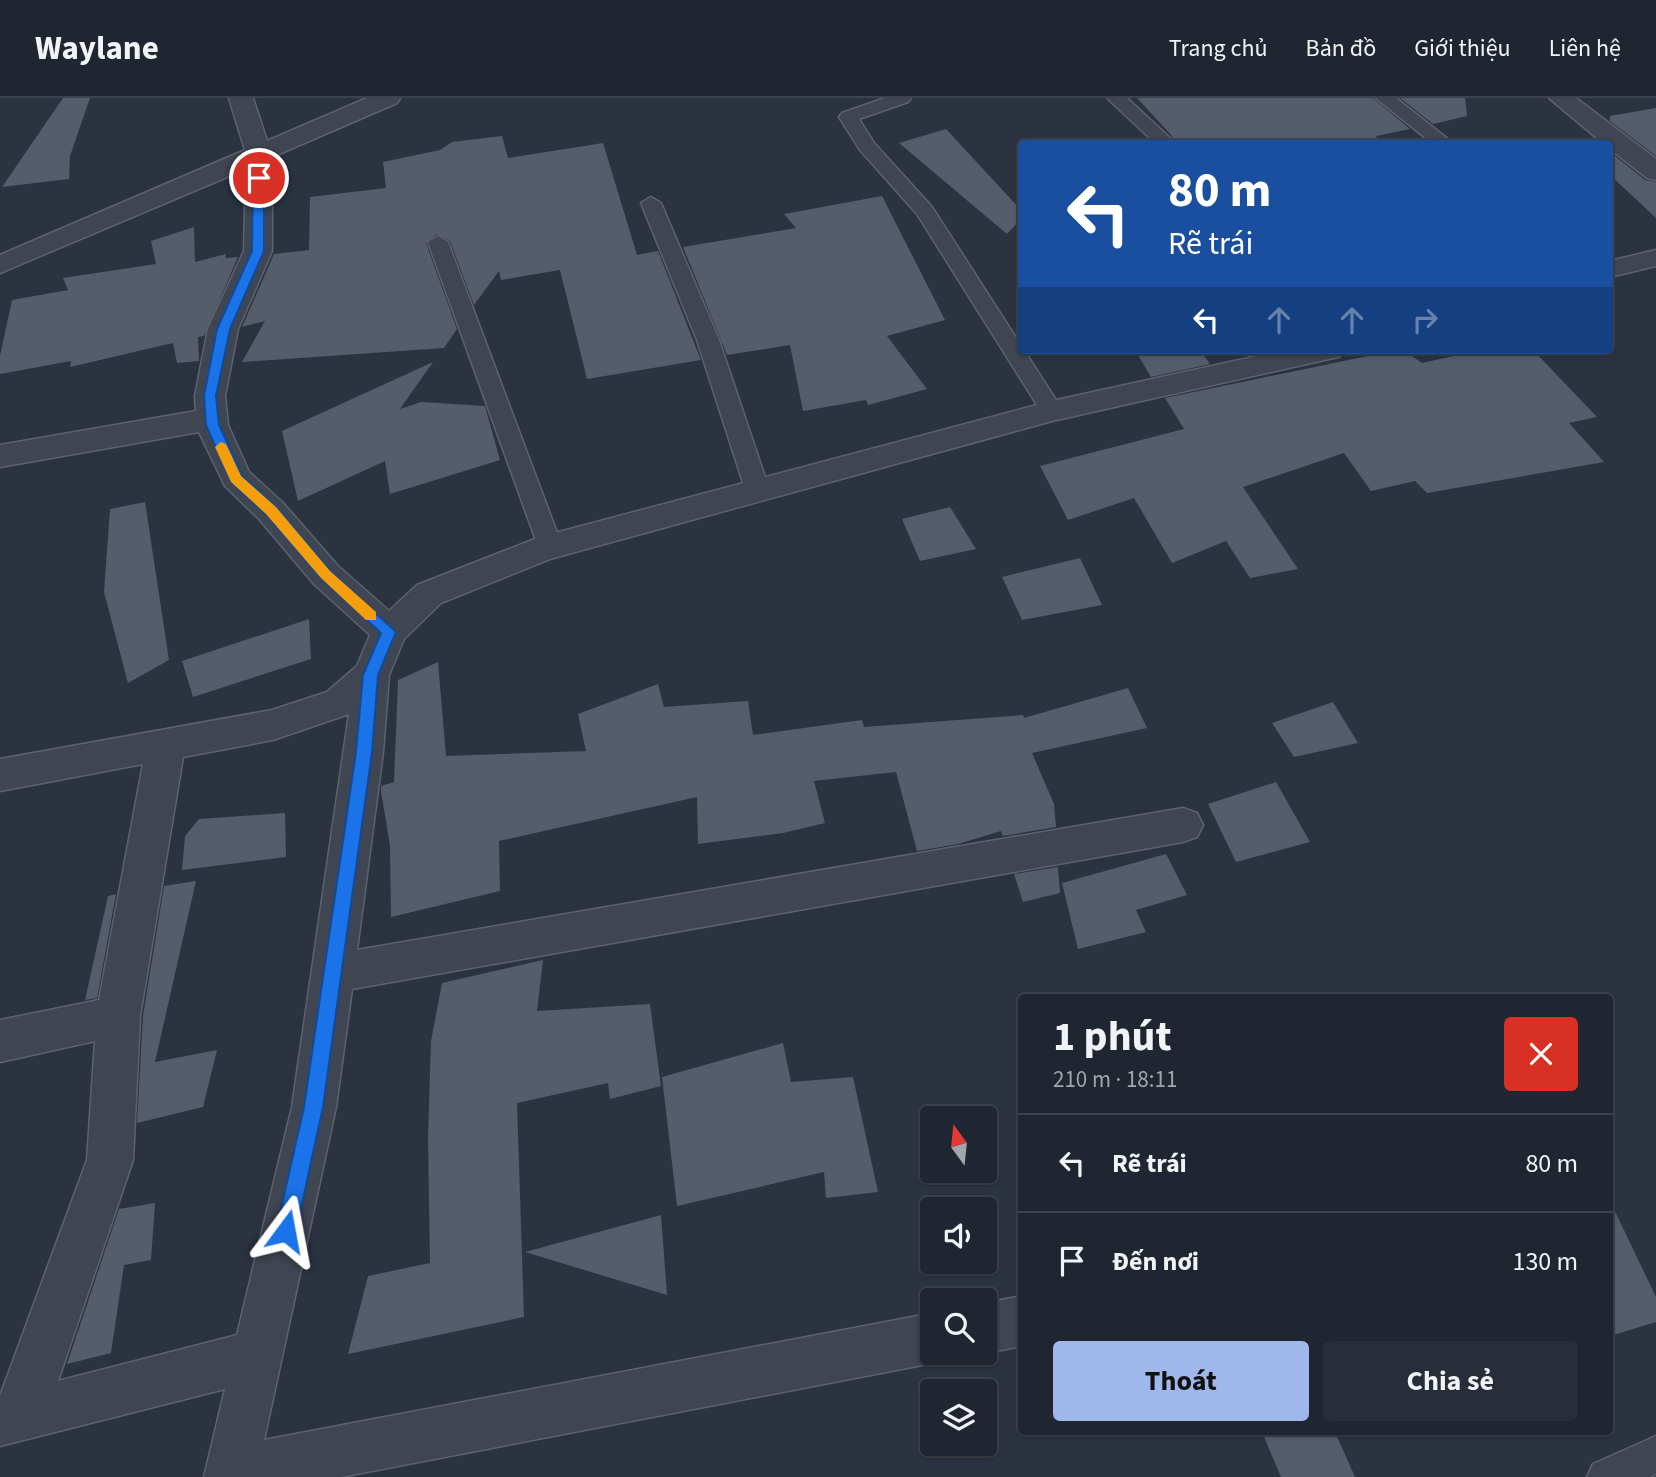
<!DOCTYPE html>
<html lang="vi">
<head>
<meta charset="utf-8">
<style>
  body { margin:0; font-family:"Source Sans 3",sans-serif; background:#282e39; color:#f1f3f6; height:100vh; display:flex; flex-direction:column; font-size:26px; white-space:nowrap }
  * { box-sizing:border-box; margin:0 }
  p { font-size:23px; color:#a2a5ab }
  .icon { flex:none; width:38px; height:38px; fill:none; stroke:currentColor; stroke-width:2; stroke-linecap:round; stroke-linejoin:round }
  .map { position:relative; flex:1; overflow:hidden }
  .details { position:absolute; left:1018px; top:896px; width:595px; height:441px; display:flex; flex-direction:column; background:#202631; border-radius:7px; box-shadow:0 2px 5px #0004,0 0 0 2px #3d434d }
  .details>* { flex:none }
  .hud { position:absolute; left:1018px; top:42px; width:595px; height:214px; border-radius:7px; box-shadow:0 2px 5px #0004,0 0 0 2px #3d434d; background:#1a4fa0; color:#fff; overflow:hidden }
  .needle { width:46px; rotate:345deg }
  .tools { position:absolute; left:920px; top:1008px; display:grid; gap:14px }
  .tools a { display:grid; place-items:center; width:77px; height:77px; border-radius:7px; background:#202631; box-shadow:0 2px 5px #0004,0 0 0 2px #3d434d; font-size:35px }
  .pin { position:absolute; display:grid; place-items:center; width:60px; height:60px; color:#fff; margin:-30px; border:4px solid #fff; border-radius:50%; box-shadow:0 2px 7px #0007 }
  .me { position:absolute; width:77px; margin:-38px; rotate:13deg; stroke-linejoin:round; filter:drop-shadow(0 0 5px #0008) }
  .turn { display:flex; align-items:center; gap:24px; height:147px; padding:0 35px; font-size:32px }
  .turn .icon { width:91px; height:91px; stroke-width:2.5 }
  .turn b { display:block; font-size:49px; line-height:60px }
  .lanes { display:flex; align-items:center; height:66px; padding:0 35px; background:#0003; justify-content:center; gap:35px; direction:ltr }
  .lanes .off { opacity:.35 }
  .round { display:grid; place-items:center; flex:none; width:74px; height:74px; border-radius:7px; background:#282e39 }
  .overview { display:flex; align-items:center; justify-content:space-between; height:119px; padding:0 35px }
  h1 { font-size:42px; font-weight:700; line-height:52px }
  .cta { display:flex; gap:14px; margin-top:auto; padding:14px 35px }
  .cta a { flex:1; height:80px; border-radius:7px; background:#a0b7ec; color:#111; font-size:28px; font-weight:700; line-height:80px; text-align:center }
  .cta a+a { background:#282e39; color:#f1f3f6 }
  ul { padding:0; list-style:none }
  li { display:flex; align-items:center; gap:21px; height:98px; padding:0 35px; border-top:2px solid #3d434d }
  li div { flex:1 }
  li b { display:block; font-size:26px }
  li em { font-style:normal }
  header { display:flex; align-items:center; gap:42px; box-sizing:border-box; height:98px; padding:0 35px; background:#202631; border-bottom:2px solid #3d434d }
  header strong { font-size:33px }
  nav { display:flex; gap:38px; margin-inline-start:auto; font-size:24px }
  .map>svg:first-child { display:block }
  .building { fill:#555c6b }
  .lines { fill:none; stroke-linecap:round; stroke-linejoin:round }
  .lane-casing { stroke:#5d636e; stroke-width:3 }
  .street-casing { stroke:#5d636e; stroke-width:3 }
  .lane { fill:#3f4551; fill-rule:evenodd }
  .street { fill:#3f4551; fill-rule:evenodd }
  .route { fill:#1a73e8; stroke:#114b97; stroke-width:2 }
  .slow { fill:#f59e0b }
</style>
</head>
<body>
<header>
<strong>Waylane</strong>
<nav><a>Trang chủ</a><a>Bản đồ</a><a>Giới thiệu</a><a>Liên hệ</a></nav>
</header>
<div class="map">
<svg width="1656" height="1379" viewBox="0 0 1656 1379">
  <rect width="100%" height="100%" fill="#2b3341"/>
  <path class="building" d="M63,0H90L70,58L69,81L2,89Z
    M1137,0H1373L1410,31L1376,38L1380,46H1172V38Z
    M1400,0H1465L1467,18L1433,26Z
    M1656,10V58L1610,23V18Z
    M946,31L1022,113V120L1007,136L899,45Z
    M502,38L508,60L603,45L637,157L658,153L701,262L587,281L560,172L501,182L499,173L474,207L450,143L437,136L426,145L457,231L444,250L242,264L265,223L242,229L274,156L309,152L310,99L386,90L383,64L440,52L452,44Z
    M1610,54L1645,82L1656,84V120L1610,77Z
    M882,98L945,222L887,238L927,291L868,307L866,302L803,313L790,247L727,257L683,149L796,130L784,116Z
    M194,129L195,164L226,156V160L238,159L204,238L198,239L199,263L177,265L173,245L70,269L71,263L0,276V258L12,202L68,192L63,180L156,166L151,143Z
    M1135,252H1200L1210,266L1151,279Z
    M1397,252H1403L1422,265L1480,252H1533L1597,319L1569,325L1604,364L1427,395L1415,383L1371,393L1344,355L1243,389L1298,471L1250,480L1226,443L1172,465L1134,400L1068,422L1040,368L1184,331L1165,300Z
    M433,264L400,311L421,304L485,308L500,362L390,396L385,363L298,403L282,333Z
    M145,404L169,562L128,585L104,494L110,411Z
    M950,409L976,451L920,463L902,421Z
    M1080,460L1102,507L1022,522L1002,479Z
    M309,521L311,561L193,599L182,563Z
    M438,564L446,658L586,653L578,616L658,586L664,609L748,603L753,637L862,622L864,629L1023,617L1024,620L1128,590L1147,630L1032,655L1054,706L1056,729L1003,738L1001,733L958,746L917,753L896,674L814,683L825,725L783,735L698,746L697,699L499,743L500,793L391,819L390,748L381,693V688L394,684L398,582Z
    M1333,604L1358,645L1294,659L1272,625Z
    M1276,684L1310,744L1236,764L1208,706Z
    M285,715L286,759L182,772L185,738L199,721Z
    M1166,756L1187,797L1136,812L1146,834L1078,851L1062,785Z
    M1058,769L1060,795L1023,804L1014,776Z
    M196,783L155,964L217,952L203,1009L137,1025L143,918L164,788Z
    M116,796L97,900L85,902L108,798Z
    M543,862L537,913L650,906L661,988L610,1001L608,985L517,1005L524,1219L348,1256L368,1178L430,1165L428,1041L431,943L442,885Z
    M783,945L791,984L853,979L878,1094L826,1100L824,1074L677,1108L662,979Z
    M1610,1103L1656,1199V1224L1610,1238Z
    M155,1105L151,1162L124,1167L111,1255L67,1266L119,1111Z
    M661,1117L667,1197L525,1154Z
    M1262,1334H1335L1355,1379H1281Z"/>
  <g class="lines">
    <defs>
      <path id="lane" d="M885,0H911L908,4L859,21L874,45L932,109L1063,313L1060,318H1044L917,116L860,52L839,19L842,15Z
        M1107,0H1127L1170,40L1168,44H1154Z
        M1376,0H1396L1454,46H1433Z
        M651,99L661,105L719,242L770,394L766,400H750L746,394L697,242L641,105Z
        M438,138L448,144L562,448L559,454L550,457L541,454L538,448L428,144Z
        M1656,1338V1376L1650,1379H1587L1593,1366Z"/>
      <path id="street" d="M229,0H253L267,43L367,0H400L397,5L272,59V153L238,231L225,298L228,327L249,374L283,405L338,468L389,513L417,487L540,439L1052,303L1285,252H1344L1339,259L1329,261L1052,323L550,461L441,505L404,541L389,577L383,654L357,852L1183,710L1197,715L1203,727L1197,739L1183,744L352,891L336,1009L264,1342L933,1215V1255H952L951,1258L933,1265L341,1379H204L225,1291L0,1348V1298L87,1062L95,943L0,964V922L99,902L143,666L0,693V661L272,612L327,594L357,568L370,537L314,486L259,421L225,388L199,334L0,369V347L196,313L195,298L208,231L244,153L246,71L0,175V157L245,52ZM349,616L292,1009L237,1237L58,1283L133,1062L140,918L183,659L273,642Z
        M1549,0H1576L1656,61V82L1647,80L1610,51V46H1604Z
        M1656,152V168L1610,179V163Z
        M1022,1198V1248L985,1255V1205Z"/>
    </defs>
    <use href="#lane" class="lane-casing"/>
    <use href="#street" class="street-casing"/>
    <use href="#lane" class="lane"/>
    <use href="#street" class="street"/>
  </g>
  <path class="route" d="M259,77L264,80V153L230,231L216,298L219,327L242,378L276,409L330,473L396,534L378,577L372,654L323,1009L296,1133L293,1140L286,1143L279,1140L276,1133L304,1009L356,654L363,577L381,535L321,480L266,416L231,384L206,327L204,298L217,231L252,153L253,80Z"/>
  <path class="slow" d="M221,344L226,346L241,378L276,409L330,473L376,514V522H366L321,480L266,416L231,384L215,349Z"/>
</svg>
<div class="tools">
<a><svg class="needle" viewBox="-14 -14 28 28"><path d="M0-13l5 13h-10z" fill="#e53935"/><path d="M0 13l5-13h-10z" fill="#a2a5ab"/></svg></a>
<a><svg class="icon" aria-label="sound" viewBox="0 0 24 24"><path d="M4 9h4l5-4v14l-5-4H4zM17 9q2 3 0 6"/></svg></a>
<a><svg class="icon" aria-label="search" viewBox="0 0 24 24"><circle cx="10" cy="10" r="6"/><path d="M15 15l6 6"/></svg></a>
<a><svg class="icon" aria-label="layers" viewBox="0 0 24 24"><path d="M12 4l9 5-9 5-9-5zM3 14l9 5 9-5"/></svg></a>
</div>
<div class="pin" style="left:259px;top:80px;background:#d93025"><svg class="icon" aria-label="arrive" viewBox="0 0 24 24"><path d="M6 21V4h12l-3 4 3 4H6"/></svg></div>
<svg class="me" style="left:286px;top:1133px" viewBox="-20 -20 40 40"><path d="M0-17L14 15 0 8-14 15z" fill="#1a73e8" stroke="#fff" stroke-width="4"/></svg>
<div class="hud">
<div class="turn"><svg class="icon" aria-label="left" viewBox="0 0 24 24"><path d="M17 20v-9H6M10 6l-5 5 5 5"/></svg><div><b>80 m</b>Rẽ trái</div></div>
<div class="lanes"><svg class="icon" aria-label="left" viewBox="0 0 24 24"><path d="M17 20v-9H6M10 6l-5 5 5 5"/></svg><svg class="icon off" aria-label="ahead" viewBox="0 0 24 24"><path d="M12 20V5M6 11l6-6 6 6"/></svg><svg class="icon off" aria-label="ahead" viewBox="0 0 24 24"><path d="M12 20V5M6 11l6-6 6 6"/></svg><svg class="icon off" aria-label="right" viewBox="0 0 24 24"><path d="M7 20v-9h11M14 6l5 5-5 5"/></svg></div>
</div>
<section class="details">
<div class="overview"><div><h1>1 phút</h1><p>210 m · 18:11</p></div><a class="round" style="background:#d93025;color:#fff"><svg class="icon" aria-label="close" viewBox="0 0 24 24"><path d="M6 6l12 12M18 6L6 18"/></svg></a></div>
<ul>
<li><svg class="icon" aria-label="left" viewBox="0 0 24 24"><path d="M17 20v-9H6M10 6l-5 5 5 5"/></svg><div><b>Rẽ trái</b></div><em>80 m</em></li>
<li><svg class="icon" aria-label="arrive" viewBox="0 0 24 24"><path d="M6 21V4h12l-3 4 3 4H6"/></svg><div><b>Đến nơi</b></div><em>130 m</em></li>
</ul>
<div class="cta"><a>Thoát</a><a>Chia sẻ</a></div>
</section>
</div>
</body>
</html>
